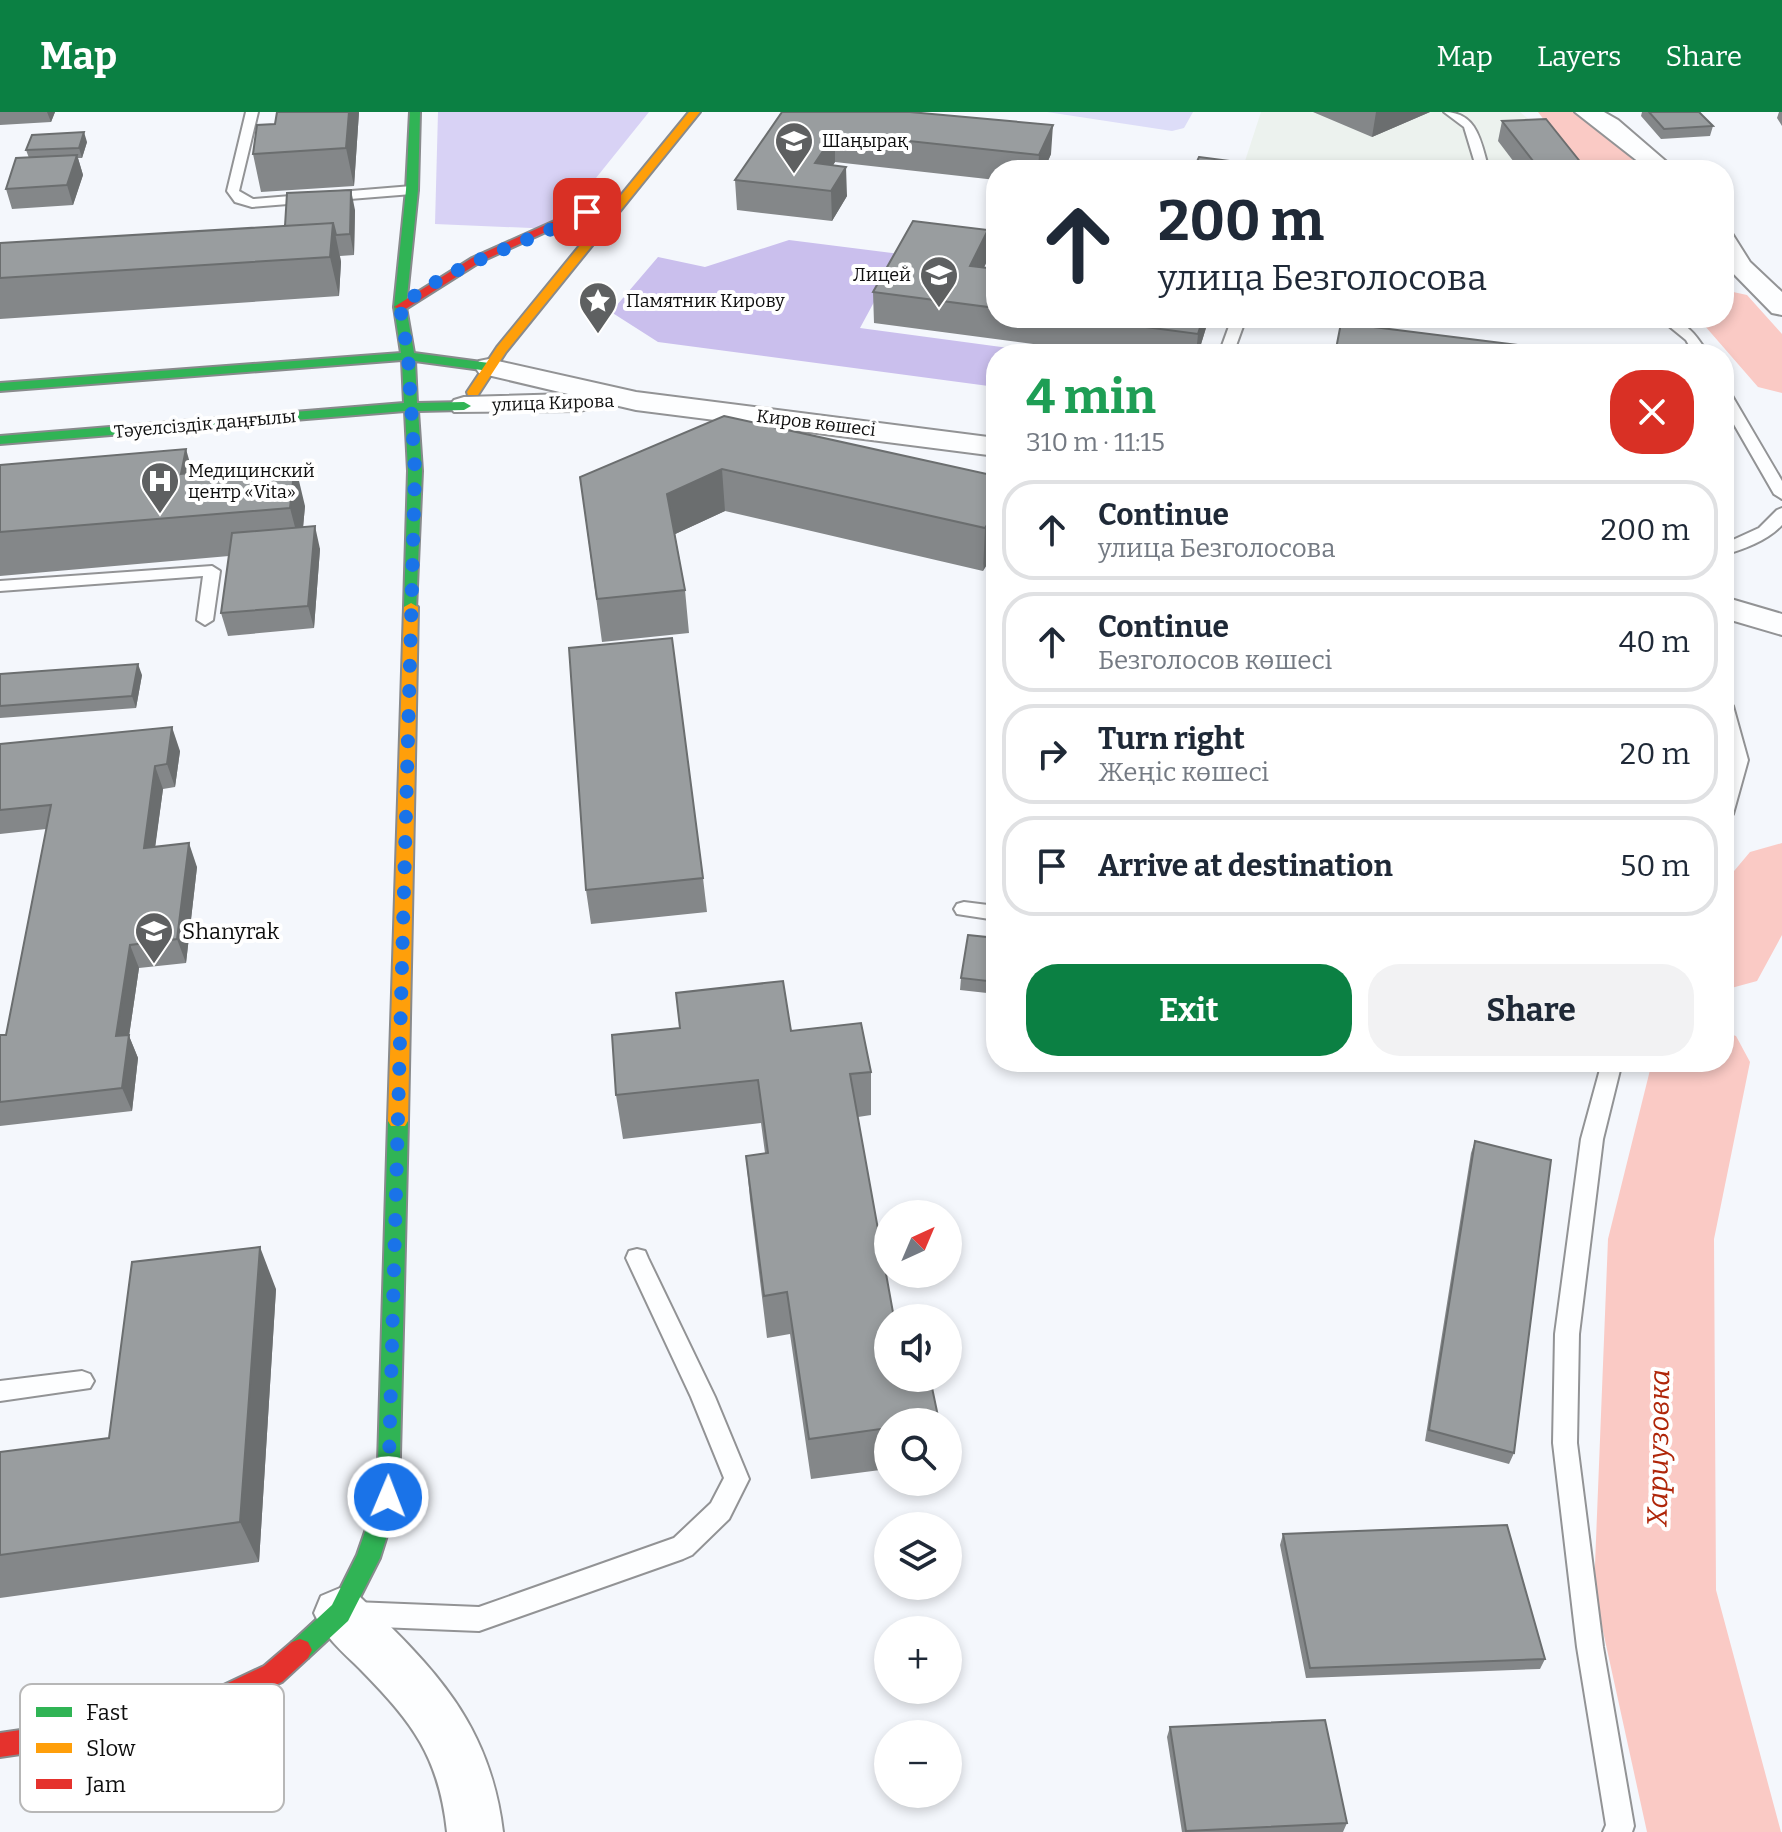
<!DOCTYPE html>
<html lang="en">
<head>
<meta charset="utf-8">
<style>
  body { margin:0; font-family:Bitter,serif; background:#f2f2f3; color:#1f2937; height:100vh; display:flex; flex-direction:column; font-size:30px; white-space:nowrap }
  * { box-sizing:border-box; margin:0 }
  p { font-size:26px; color:#747a83 }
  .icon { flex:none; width:44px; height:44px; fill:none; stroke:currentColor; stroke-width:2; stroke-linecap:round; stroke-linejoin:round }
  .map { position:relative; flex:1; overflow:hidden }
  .drawer { position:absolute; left:986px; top:232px; width:748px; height:728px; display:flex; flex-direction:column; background:#fff; border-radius:32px; box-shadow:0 4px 12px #0003 }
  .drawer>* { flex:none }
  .hud { position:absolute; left:986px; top:48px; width:748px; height:168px; border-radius:32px; box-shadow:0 4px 12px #0003; background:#fff; color:#1f2937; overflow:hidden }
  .needle { width:52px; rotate:44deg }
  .tools { position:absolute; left:874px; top:1088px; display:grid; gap:16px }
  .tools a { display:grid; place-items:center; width:88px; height:88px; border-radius:50%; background:#fff; box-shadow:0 4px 12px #0003; font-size:40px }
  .pin { position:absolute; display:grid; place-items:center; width:68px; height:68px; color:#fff; margin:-34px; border-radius:16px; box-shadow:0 4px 12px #0006 }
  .me { position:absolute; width:88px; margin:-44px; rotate:1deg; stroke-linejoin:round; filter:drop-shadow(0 0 6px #0008) }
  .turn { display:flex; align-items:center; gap:28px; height:168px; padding:0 40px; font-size:36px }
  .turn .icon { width:104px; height:104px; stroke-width:2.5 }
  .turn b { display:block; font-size:56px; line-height:68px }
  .round { display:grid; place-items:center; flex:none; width:84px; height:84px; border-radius:32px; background:#f2f2f3 }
  .headline { display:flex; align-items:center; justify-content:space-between; height:136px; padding:0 40px }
  h1 { font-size:48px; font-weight:700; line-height:60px; color:#1e9e55 }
  .cta { display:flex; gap:16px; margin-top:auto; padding:16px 40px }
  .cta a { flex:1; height:92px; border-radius:32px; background:#0b8043; color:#fff; font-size:32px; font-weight:700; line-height:92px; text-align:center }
  .cta a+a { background:#f2f2f3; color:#1f2937 }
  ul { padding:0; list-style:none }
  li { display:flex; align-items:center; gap:24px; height:100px; margin:0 16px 12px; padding:0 24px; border:4px solid #e0e1e3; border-radius:32px }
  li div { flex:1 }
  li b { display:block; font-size:30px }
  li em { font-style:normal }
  header { display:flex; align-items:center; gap:48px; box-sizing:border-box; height:112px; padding:0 40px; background:#0b8043; color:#fff }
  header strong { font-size:38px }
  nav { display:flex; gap:44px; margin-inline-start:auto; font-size:28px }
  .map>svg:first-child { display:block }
  .industrial { fill:#ecf2ee }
  .green { fill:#d8d2f5 }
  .forest { fill:#cabfed }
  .pitch { fill:#ddddf8 }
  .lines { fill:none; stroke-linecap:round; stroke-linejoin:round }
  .river { fill:#facac5; fill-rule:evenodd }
  .lane-casing { stroke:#929395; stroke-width:4 }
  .street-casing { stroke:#929395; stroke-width:4 }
  .fast-casing { stroke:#888a8c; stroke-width:4 }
  .slow-casing { stroke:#888a8c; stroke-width:4 }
  .jam-casing { stroke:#888a8c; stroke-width:4 }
  .lane { fill:#fdfeff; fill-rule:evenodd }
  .street { fill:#fdfeff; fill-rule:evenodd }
  .fast { fill:#30b455; fill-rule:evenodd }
  .slow { fill:#ff9f0a; fill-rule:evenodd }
  .jam { fill:#e5322d; fill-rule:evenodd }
  .wall { fill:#848789 }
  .shaded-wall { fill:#6b6e6f }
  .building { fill:#999d9f; stroke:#6b6e6f; stroke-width:2 }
  .route { stroke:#1a73e8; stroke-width:14; stroke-dasharray:0 25.2 }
  .labels { text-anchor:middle; stroke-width:8; stroke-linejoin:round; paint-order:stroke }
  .far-poi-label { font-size:18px; fill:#0e0e0e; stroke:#fff; text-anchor:start }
  .far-street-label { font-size:18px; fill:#0e0e0e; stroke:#fff }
  .poi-label { font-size:22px; fill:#0e0e0e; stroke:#fff; text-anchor:start }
  .near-water-label { font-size:28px; font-style:italic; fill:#af2609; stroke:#fff }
  .key { fill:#fff; stroke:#b7b7b7; stroke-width:2 }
  .key-label { font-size:22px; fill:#0e0e0e }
</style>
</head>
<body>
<header>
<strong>Map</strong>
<nav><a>Map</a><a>Layers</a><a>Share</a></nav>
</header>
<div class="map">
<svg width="1782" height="1720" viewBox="0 0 1782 1720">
  <rect width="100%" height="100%" fill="#f4f7fc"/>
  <path class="industrial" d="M1261,0H1520L1555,29L1573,58H1333L1245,49Z"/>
  <path class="green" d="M438,0H649L555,117L435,112Z"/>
  <path class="forest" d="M789,128L900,142L860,216L1054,242H996V275L658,230L611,200L658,145L705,155Z"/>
  <path class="pitch" d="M1047,0H1193L1184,16L1172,19Z"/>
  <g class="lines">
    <path class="river" d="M1538,0H1594L1641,58H1582Z
      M1724,178L1747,183L1782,222V281L1758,275L1698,206H1724Z
      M1782,731V823L1757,869L1724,878V771L1750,740Z
      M1724,920L1736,924L1750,950L1714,1127L1716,1478L1781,1720H1647L1594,1478L1608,1127L1652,950H1724Z"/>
    <defs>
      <path id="lane" d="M246,0H258L239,79L253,87L412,74L418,78L412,82L252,95L235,90L227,79Z
        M1444,0C1478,0 1481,31 1489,58H1477L1464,15Z
        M1232,206H1246L1233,242H1219Z
        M1659,206C1684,206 1696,222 1708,242H1694L1686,228Z
        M1724,278L1731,282L1782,369V387L1774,382L1724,295Z
        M1782,396V413C1767,429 1744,437 1724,443V432L1759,416L1777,398Z
        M212,454L220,459L213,508L205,513L197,508L203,464L0,479V469Z
        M1724,589L1733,594L1748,648L1733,702L1724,708V669L1730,648L1724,626Z
        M964,790L996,794V808L957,802L954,797L957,792Z
        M1602,950H1622L1603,1027L1579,1222L1577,1331L1603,1535L1634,1714L1632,1720H1603L1606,1713L1577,1535L1553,1331L1555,1222L1581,1027Z
        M637,1137L645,1139L648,1146L715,1285L749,1367L729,1407L692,1443L683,1447L479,1519L354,1514L345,1511L341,1502L345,1493L354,1490L479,1495L674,1426L711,1391L724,1366L691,1285L626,1146L629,1139Z
        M82,1259L90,1262L94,1269L90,1276L0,1289V1269Z"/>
      <path id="street" d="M1575,0H1604L1618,8L1676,58H1649Z
        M1724,120L1733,123L1750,150L1782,180V203L1772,201L1726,154Z
        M489,247L636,280L996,326V344L636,298L593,288L590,296L580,299L454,300L449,294L454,288L464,285L568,282L479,261L475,255L479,249Z
        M1724,485L1782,502V523L1724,506Z
        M340,1476L359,1484C434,1556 490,1611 503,1720H447C439,1645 413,1611 361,1558C343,1540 324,1525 314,1501L321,1484Z"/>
      <path id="fast" d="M410,0H420L418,78L406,195L414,241L489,251L495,255L489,259L415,249L417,291L464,290L471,294L464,298L418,299L422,359L416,498L411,499L404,495L408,359L405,299L0,332V324L404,291L402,248L0,279V271L401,241L394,195L406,78Z
        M398,1002L405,1004L408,1009L399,1385L380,1446L348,1509L308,1546L300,1549L292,1546L288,1538L292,1530L332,1493L357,1443L377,1385L388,1009L391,1004Z"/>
      <path id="slow" d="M689,0H700L506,240L478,283H468L467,280L497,235Z
        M411,491L418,495L408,1009L405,1014H391L388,1009L404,495Z"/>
      <path id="jam" d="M610,84L620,86L480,150L404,198L394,195L472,146Z
        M300,1527L308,1530L312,1538L308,1546L282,1570L179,1619L0,1645V1621L177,1595L264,1554L292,1530Z"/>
    </defs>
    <use href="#lane" class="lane-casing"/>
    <use href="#street" class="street-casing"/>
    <use href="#fast" class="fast-casing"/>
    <use href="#slow" class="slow-casing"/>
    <use href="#jam" class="jam-casing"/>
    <use href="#lane" class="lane"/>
    <use href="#street" class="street"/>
    <use href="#fast" class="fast"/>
    <use href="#slow" class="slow"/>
    <use href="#jam" class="jam"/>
  </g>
  <path class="wall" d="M0,0H55L51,10L0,13Z
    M359,0L354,74L261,80L253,42L275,12Z
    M782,0L1051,42L1044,58H996V68L835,50L833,53L847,84L832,109L737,98L735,68Z
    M1313,0H1430L1372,25Z
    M1642,0H1699L1713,14L1710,24L1661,27L1641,4Z
    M1779,0H1782V14L1777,6Z
    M1502,9L1582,52L1581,58H1520L1498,29Z
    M87,30L82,46H78L83,63L73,93L12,97L6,77L29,46L26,38Z
    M355,98L354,143L340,144L341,150L339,184L0,207V131L285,114Z
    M988,118L987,149L984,156L996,157V206H1209L1198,242H1110L874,211L873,180Z
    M724,304L996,364L983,459L725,399L675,422L685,478L689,521L602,530L580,365Z
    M0,353L193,361L305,394L303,415L320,437L314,516L228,524L221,501L229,444L0,464Z
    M0,562L142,563L136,596L0,606Z
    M0,632L180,639L175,675L163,677L155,734L197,755L186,851L139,856L129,924L138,946L132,999L0,1014V923H6L46,717L0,722Z
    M703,766L707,800L591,812L586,778Z
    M996,826V882L960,878L961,866Z
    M791,919L871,960V1003L858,1005L888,1266L939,1309L888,1310V1357L811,1367L790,1222L767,1226L750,1087L746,1044L765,1041L761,1011L623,1027L616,983Z
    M1475,1029L1514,1341L1509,1352L1425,1329L1471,1041Z
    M276,1177L259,1450L0,1486V1340L109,1326Z
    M1283,1422L1545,1547L1540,1557L1306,1566L1280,1433Z
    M1170,1615L1347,1711L1343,1720H1182L1167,1625Z"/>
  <path class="shaded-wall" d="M47,0H55L51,10Z
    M349,0H359L354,74L346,36Z
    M1376,0H1430L1372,25Z
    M1053,13L1051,42L1044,58H1038L1039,43Z
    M84,20L87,30L82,46L79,36Z
    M835,21V50L818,78L815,51Z
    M77,43L83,63L73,93L67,73Z
    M846,55L847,84L832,109L831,79Z
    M351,78L355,98L354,143L350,122Z
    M333,111L341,150L339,184L330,145Z
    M988,118L987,149L969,185L970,154Z
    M1203,206H1209L1198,242H1196L1198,222Z
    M186,337L198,379L181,362Z
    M295,352L305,394L301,438L290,396Z
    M722,357L725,399L671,424L667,382Z
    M996,399V439L983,459L985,416Z
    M315,414L320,437L314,516L308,494Z
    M138,552L142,563L136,596L132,584Z
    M172,615L180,639L175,675L167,652Z
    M155,654L163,677L152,759L144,736Z
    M189,731L197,755L186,851L177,827Z
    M130,833L139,856L129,924L138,946L132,999L122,976L116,924Z
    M260,1135L276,1177L259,1450L240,1410Z"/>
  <path class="building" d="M277,0H349L346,36L253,42L257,13L275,12Z
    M782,0H910L1053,13L1039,43L835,21L815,51L846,55L831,79L735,68Z
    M1649,0H1699L1713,14L1664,17Z
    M1546,7L1582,52L1537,54L1502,9Z
    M84,20L79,36L26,38L32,23Z
    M77,43L67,73L6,77L16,46Z
    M1199,45L1298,58H1193Z
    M351,78L350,122L336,123L333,111L285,114L287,81Z
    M913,109L988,118L970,154L996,157V196L873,180Z
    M333,111L330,145L0,166V131Z
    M1077,206H1203L1198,222Z
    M1341,211L1591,242H1335Z
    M724,304L996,364V399L985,416L722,357L667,382L685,478L597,487L580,365Z
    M186,337L181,362L295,352L290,396L0,420V353Z
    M315,414L308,494L221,501L232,421Z
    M672,526L703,766L586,778L569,536Z
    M138,552L132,584L0,594V562Z
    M172,615L167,652L155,654L144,736L189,731L177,827L130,833L116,924L129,923L122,976L0,990V923H6L51,693L0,698V632Z
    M968,823L996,826V870L961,866Z
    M783,869L791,919L861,911L871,960L850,962L894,1206H888V1266H930L939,1309L888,1310V1316L809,1327L787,1180L764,1184L746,1044L768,1041L758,968L616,983L612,923L680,916L676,881Z
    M1475,1029L1551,1048L1514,1341L1429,1318Z
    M260,1135L240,1410L0,1443V1340L109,1326L132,1150Z
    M1507,1413L1545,1547L1310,1556L1283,1422Z
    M1325,1608L1347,1711L1186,1719L1170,1615Z"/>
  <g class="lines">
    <path class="route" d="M388,1385L415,359L408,244L400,195C454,150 525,133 587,100"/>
  </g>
  <defs>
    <symbol id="school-pin" viewBox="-11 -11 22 30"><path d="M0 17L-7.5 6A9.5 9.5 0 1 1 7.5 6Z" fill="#5e6061" stroke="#fff"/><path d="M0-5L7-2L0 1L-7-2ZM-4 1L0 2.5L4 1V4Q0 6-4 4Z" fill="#fff"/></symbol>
    <symbol id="sight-pin" viewBox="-11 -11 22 30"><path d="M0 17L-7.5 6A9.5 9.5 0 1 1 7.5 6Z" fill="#5e6061" stroke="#fff"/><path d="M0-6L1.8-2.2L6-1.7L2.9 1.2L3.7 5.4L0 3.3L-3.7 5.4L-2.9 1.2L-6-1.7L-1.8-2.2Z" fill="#fff"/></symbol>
    <symbol id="hospital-pin" viewBox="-11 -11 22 30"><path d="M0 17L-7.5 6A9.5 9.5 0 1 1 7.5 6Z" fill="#5e6061" stroke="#fff"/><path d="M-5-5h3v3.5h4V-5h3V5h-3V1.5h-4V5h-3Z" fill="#fff"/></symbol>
  </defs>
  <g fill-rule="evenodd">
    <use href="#school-pin" x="772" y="7" width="44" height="60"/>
    <use href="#school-pin" x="917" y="141" width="44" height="60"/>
    <use href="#sight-pin" x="576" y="167" width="44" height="60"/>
    <use href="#hospital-pin" x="138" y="347" width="44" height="60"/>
    <use href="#school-pin" x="132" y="797" width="44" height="60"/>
  </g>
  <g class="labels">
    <g class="far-poi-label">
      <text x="822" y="35">Шаңырақ</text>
      <text x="911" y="169" text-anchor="end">Лицей</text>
      <text x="626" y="195">Памятник Кирову</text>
      <text x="188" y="365">Медицинский<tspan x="188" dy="21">центр «Vita»</tspan></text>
    </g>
    <g class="far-street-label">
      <text transform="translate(553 291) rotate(-2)" y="6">улица Кирова</text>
      <text transform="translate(816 311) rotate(7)" y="6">Киров көшесі</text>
      <text transform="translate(205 312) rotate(-5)" y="6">Тәуелсіздік даңғылы</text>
    </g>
    <g class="poi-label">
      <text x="182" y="827">Shanyrak</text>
    </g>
    <g class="near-water-label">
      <text transform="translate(1658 1336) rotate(-89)" y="10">Хариузовка</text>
    </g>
  </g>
  <rect x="20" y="1572" width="264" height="128" rx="12" class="key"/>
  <rect x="36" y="1595" width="36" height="10" fill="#30b455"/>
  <rect x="36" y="1631" width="36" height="10" fill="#ff9f0a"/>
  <rect x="36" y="1667" width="36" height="10" fill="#e5322d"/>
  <g class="key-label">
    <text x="86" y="1608">Fast</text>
    <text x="86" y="1644">Slow</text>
    <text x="86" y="1680">Jam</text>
  </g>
</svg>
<div class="tools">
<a><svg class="needle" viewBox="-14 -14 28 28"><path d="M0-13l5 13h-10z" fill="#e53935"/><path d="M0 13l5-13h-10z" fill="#747a83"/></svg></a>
<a><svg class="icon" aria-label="sound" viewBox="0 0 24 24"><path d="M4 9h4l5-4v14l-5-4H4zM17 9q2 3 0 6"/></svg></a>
<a><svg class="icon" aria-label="search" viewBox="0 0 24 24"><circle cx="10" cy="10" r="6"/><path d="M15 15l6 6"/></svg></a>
<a><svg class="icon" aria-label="layers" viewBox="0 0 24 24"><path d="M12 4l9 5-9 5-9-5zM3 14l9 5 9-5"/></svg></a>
<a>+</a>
<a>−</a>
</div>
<div class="pin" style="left:587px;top:100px;background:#d93025"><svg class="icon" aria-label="arrive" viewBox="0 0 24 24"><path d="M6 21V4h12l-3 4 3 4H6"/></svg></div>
<svg class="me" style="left:388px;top:1385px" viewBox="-20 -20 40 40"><circle r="17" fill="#1a73e8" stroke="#fff" stroke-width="3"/><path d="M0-11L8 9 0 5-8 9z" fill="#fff"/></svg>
<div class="hud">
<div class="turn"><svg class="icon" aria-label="ahead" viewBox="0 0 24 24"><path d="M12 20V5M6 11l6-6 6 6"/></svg><div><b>200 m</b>улица Безголосова</div></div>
</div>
<section class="drawer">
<div class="headline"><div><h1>4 min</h1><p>310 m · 11:15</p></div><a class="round" style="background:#d93025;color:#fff"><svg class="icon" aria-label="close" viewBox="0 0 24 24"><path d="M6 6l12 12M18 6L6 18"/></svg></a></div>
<ul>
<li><svg class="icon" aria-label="ahead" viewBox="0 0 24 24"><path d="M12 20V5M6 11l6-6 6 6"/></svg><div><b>Continue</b><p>улица Безголосова</p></div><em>200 m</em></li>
<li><svg class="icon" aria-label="ahead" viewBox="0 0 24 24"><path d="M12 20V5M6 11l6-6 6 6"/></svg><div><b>Continue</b><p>Безголосов көшесі</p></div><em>40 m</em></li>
<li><svg class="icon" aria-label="right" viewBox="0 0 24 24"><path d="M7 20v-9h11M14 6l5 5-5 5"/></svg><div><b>Turn right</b><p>Жеңіс көшесі</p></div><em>20 m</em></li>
<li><svg class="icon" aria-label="arrive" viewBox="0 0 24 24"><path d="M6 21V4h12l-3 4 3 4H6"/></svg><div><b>Arrive at destination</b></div><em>50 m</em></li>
</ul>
<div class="cta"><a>Exit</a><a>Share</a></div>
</section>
</div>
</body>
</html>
